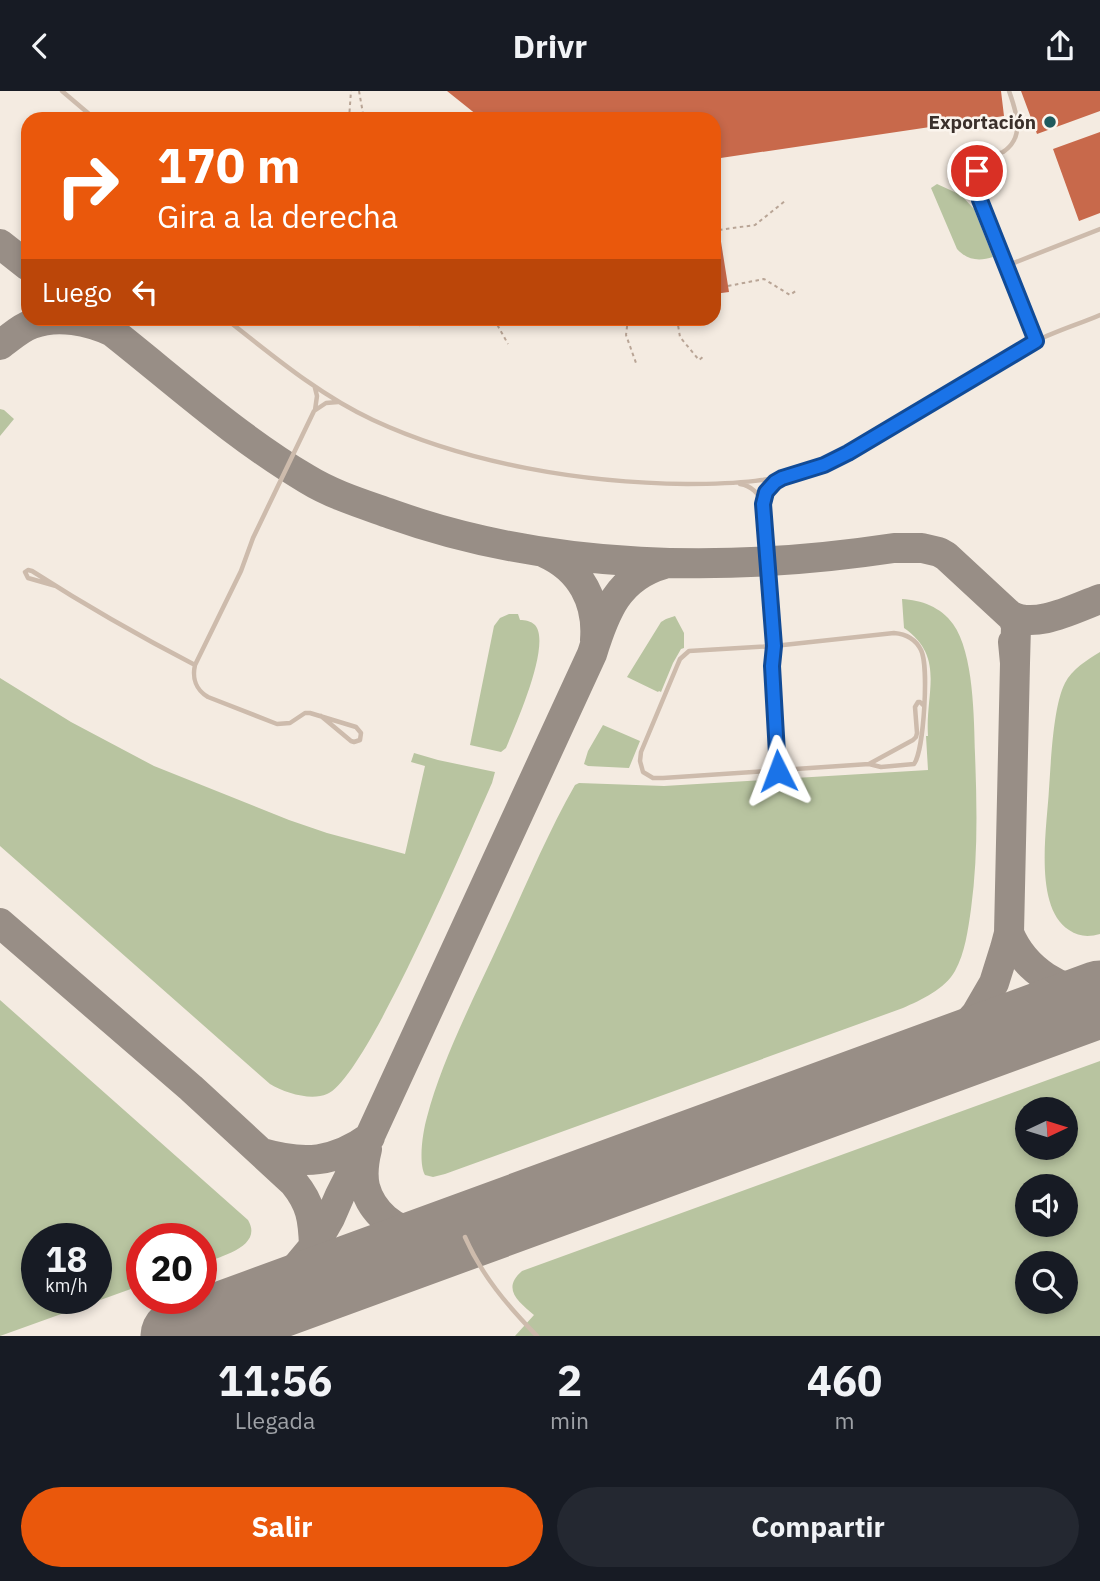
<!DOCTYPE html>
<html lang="es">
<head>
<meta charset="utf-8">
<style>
  body { margin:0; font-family:"IBM Plex Sans",sans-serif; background:#242831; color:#f1f3f6; height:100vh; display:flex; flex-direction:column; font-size:26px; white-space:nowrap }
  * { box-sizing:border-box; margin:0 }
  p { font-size:23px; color:#9ea1a6 }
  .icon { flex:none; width:38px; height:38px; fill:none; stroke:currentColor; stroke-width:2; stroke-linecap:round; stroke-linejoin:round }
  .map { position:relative; height:1245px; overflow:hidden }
  .details { display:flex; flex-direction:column; background:#171b24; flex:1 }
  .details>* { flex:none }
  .guide { position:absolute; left:21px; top:21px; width:700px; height:214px; border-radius:21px; box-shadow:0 4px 10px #0003; background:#ea580c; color:#fff; overflow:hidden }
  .needle { width:46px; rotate:86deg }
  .controls { position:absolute; left:1015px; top:1006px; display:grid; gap:14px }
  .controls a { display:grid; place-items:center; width:63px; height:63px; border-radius:50%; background:#171b24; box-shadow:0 4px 10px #0003; font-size:35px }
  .speed { position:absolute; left:21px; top:1132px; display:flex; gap:14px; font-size:35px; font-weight:700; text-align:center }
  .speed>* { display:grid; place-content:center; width:91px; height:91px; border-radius:50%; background:#171b24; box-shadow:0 4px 10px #0003; line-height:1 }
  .speed small { font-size:18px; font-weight:400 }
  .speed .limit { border:10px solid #d22; background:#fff; color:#111 }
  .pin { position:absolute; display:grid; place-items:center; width:60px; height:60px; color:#fff; margin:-30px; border:4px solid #fff; border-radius:50%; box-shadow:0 2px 7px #0007 }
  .me { position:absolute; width:77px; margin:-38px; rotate:357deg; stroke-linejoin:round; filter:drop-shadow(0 0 5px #0008) }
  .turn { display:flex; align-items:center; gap:24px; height:147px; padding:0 21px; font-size:32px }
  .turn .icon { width:91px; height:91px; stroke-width:2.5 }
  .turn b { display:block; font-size:49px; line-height:60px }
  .then { display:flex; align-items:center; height:66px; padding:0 21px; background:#0003; gap:14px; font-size:26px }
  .eta { display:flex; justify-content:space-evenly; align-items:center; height:119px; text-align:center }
  .eta b { font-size:42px; font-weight:700; line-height:49px }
  .primary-button { display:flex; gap:14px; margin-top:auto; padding:14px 21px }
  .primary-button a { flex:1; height:80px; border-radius:42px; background:#ea580c; color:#fff; font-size:28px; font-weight:700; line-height:80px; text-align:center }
  .primary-button a+a { background:#242831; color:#f1f3f6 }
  header { display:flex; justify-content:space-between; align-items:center; height:91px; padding:0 21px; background:#171b24; font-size:32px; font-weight:700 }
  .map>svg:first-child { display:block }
  .green { fill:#b8c4a0; fill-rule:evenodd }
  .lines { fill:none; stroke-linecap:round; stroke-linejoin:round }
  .taxiway { stroke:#988e86; stroke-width:30 }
  .runway { stroke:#988e86; stroke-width:77 }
  .building { fill:#c8694b }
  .path { stroke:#b9a596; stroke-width:2; stroke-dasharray:3.5 3.5; stroke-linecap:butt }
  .service { stroke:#cdbbac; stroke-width:4.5 }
  .route-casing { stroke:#114b97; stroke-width:18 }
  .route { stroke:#1a73e8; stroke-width:12 }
  .poi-dot { fill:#1f5a5e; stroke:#fbf5ee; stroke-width:2.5 }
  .labels { text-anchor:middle; stroke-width:5; stroke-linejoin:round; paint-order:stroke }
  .poi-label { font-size:19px; font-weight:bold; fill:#3b302b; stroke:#fbf5ee; text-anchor:end }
</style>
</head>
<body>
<header><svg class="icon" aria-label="back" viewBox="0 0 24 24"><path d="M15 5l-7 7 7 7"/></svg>Drivr<svg class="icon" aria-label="share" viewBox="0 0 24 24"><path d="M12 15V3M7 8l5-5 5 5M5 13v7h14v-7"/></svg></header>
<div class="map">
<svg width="1100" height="1245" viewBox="0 0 1100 1245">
  <rect width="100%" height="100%" fill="#f4ebe1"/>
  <path class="green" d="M937,93L961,104L974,118L993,166C980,170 968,170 957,158L931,97Z
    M0,318L4,319L14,328L0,345Z
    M902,508C921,509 941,516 953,533C974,562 974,628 975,663C977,715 978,767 971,818C968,839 965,862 955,880C945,898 921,909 903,917L445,1083L433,1086L425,1084C418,1071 423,1040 427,1026C442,968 476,903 501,848C525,797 547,743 575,694L579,692L664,695L928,679L926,645H928C925,602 946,566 904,537Z
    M509,523H518L520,529C525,529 531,530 535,534C552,553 515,635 506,657L501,661L470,654L494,535L500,527Z
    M675,525L684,542V557L681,558L673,572L661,601L659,600L658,601L627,586L661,531L666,528Z
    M1100,561V843C1089,846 1079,846 1069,839C1033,816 1047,736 1049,698C1051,671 1053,615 1065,592C1072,578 1087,569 1100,561Z
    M0,587L71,631L154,675L289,729L327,742L405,763L425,675L411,671L414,662L438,669L495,681L492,692C470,741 366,988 327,1003C311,1010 285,1002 270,993L0,755Z
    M603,634L640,650L629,677L588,675L584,673L588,660Z
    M0,909L248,1129C264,1156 219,1166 201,1173V1148H142V1194L0,1245ZM37,1148H96V1208H37Z
    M1100,970V1245H515L534,1224C519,1211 501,1198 522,1180ZM1027,1018H1066V1057H1027ZM1027,1096H1066V1134H1027ZM1027,1172H1066V1211H1027Z"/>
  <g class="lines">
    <path class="taxiway" d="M0,153L28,175
      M96,228C166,282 231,343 307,388C333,404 363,413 391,423C551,480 728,482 894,457H922L939,461L946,465L1013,527L1016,535L1015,572
      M0,254C10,247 20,237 32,233C58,223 89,230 113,241
      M545,462C581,478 598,511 595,549
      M1010,524C1035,539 1075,517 1100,508
      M0,832L191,997L294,1092C311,1113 313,1128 314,1155
      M1009,842C1024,878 1061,903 1100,902
      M910,977L934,963L952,950L976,923L994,892L1005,857L1009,842L1015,572L1013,551
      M367,1058C364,1070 362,1083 365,1096C372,1122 394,1139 420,1144C425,1145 431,1146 436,1144C440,1143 443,1141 446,1139
      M262,1062C304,1074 334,1072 370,1046
      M236,1224L273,1200L294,1179L314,1155L330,1127L340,1104L370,1045L592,563C605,521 618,486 664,473"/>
    <path class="runway" d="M179,1245L1100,908"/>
  </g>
  <path class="building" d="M447,0H1001L1004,25L714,68V28H482Z
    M1021,0H1100V20L1037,43Z
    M1100,41V122L1079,130L1053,58Z
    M719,138L729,201L714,203V139Z"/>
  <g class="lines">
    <path class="path" d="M359,0L364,28
      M349,28L351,0
      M719,139L755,134L785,110
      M728,195L764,188L790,204L797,199
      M494,228L508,253
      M628,228L626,244L636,272
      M677,228L680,246L699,269L704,265
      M419,235L420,228"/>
    <path class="service" d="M62,0L95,28
      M1009,0C1016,20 1026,46 1003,61C998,63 992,64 987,66C976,72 976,84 977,96L1036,250
      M1006,175L1100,138
      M226,228C272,264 319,304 373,329C468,373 583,392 687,393C733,393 778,391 822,374C851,363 878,345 905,329C938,309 972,289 1005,270C1015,263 1026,255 1036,250C1056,240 1079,233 1100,224
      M315,319L317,305L315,297
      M740,393C752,395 758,402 763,413
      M56,495L28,487L25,481L28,479L32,480C85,514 139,545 195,574C192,587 196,599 208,606L277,633L290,632L305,622H310L356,636L361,642L360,649L354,651L351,650L321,625
      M894,542C906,543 916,549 921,559C929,575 924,659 914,673L881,676L869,673L663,687H653L643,681L640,670L641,661L677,575L680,568L689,560L774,555Z
      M195,574L241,480L253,447L314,320L326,312L338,311
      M869,673L913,649L916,646L917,642L915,616L918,611H920L923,614
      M778,680L772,575L774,555L763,413L767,401L778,389
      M465,1146C482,1185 507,1214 537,1245"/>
  </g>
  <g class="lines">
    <defs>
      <path id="route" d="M778,680L772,575L774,555L763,413L766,401L775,391L782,387L824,374L848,362L1036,250L980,109L977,96V80"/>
    </defs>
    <use href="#route" class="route-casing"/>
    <use href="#route" class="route"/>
  </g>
  <circle class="poi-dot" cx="1050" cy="31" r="7"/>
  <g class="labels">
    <g class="poi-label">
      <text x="1036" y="38">Exportación</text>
    </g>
  </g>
</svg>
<div class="controls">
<a><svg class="needle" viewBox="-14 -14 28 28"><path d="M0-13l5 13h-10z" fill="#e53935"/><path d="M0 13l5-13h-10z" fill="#9ea1a6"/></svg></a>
<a><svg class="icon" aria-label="sound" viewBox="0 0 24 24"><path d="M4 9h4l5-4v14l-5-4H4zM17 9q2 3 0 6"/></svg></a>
<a><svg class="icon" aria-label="search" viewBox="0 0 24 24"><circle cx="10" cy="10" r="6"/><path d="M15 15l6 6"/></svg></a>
</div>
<div class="speed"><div>18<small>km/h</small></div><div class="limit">20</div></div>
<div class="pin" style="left:977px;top:80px;background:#d93025"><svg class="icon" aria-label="arrive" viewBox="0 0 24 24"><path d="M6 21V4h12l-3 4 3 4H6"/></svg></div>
<svg class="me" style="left:778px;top:680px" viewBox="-20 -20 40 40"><path d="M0-17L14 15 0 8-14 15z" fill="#1a73e8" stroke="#fff" stroke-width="4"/></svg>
<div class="guide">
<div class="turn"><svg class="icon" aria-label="right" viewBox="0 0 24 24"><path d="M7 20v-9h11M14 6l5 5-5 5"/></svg><div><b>170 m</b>Gira a la derecha</div></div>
<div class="then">Luego<svg class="icon" aria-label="left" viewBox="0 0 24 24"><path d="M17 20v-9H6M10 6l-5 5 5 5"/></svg></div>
</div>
</div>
<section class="details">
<div class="eta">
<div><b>11:56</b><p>Llegada</p></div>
<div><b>2</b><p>min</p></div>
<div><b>460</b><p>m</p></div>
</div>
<div class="primary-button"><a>Salir</a><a>Compartir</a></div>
</section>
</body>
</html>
